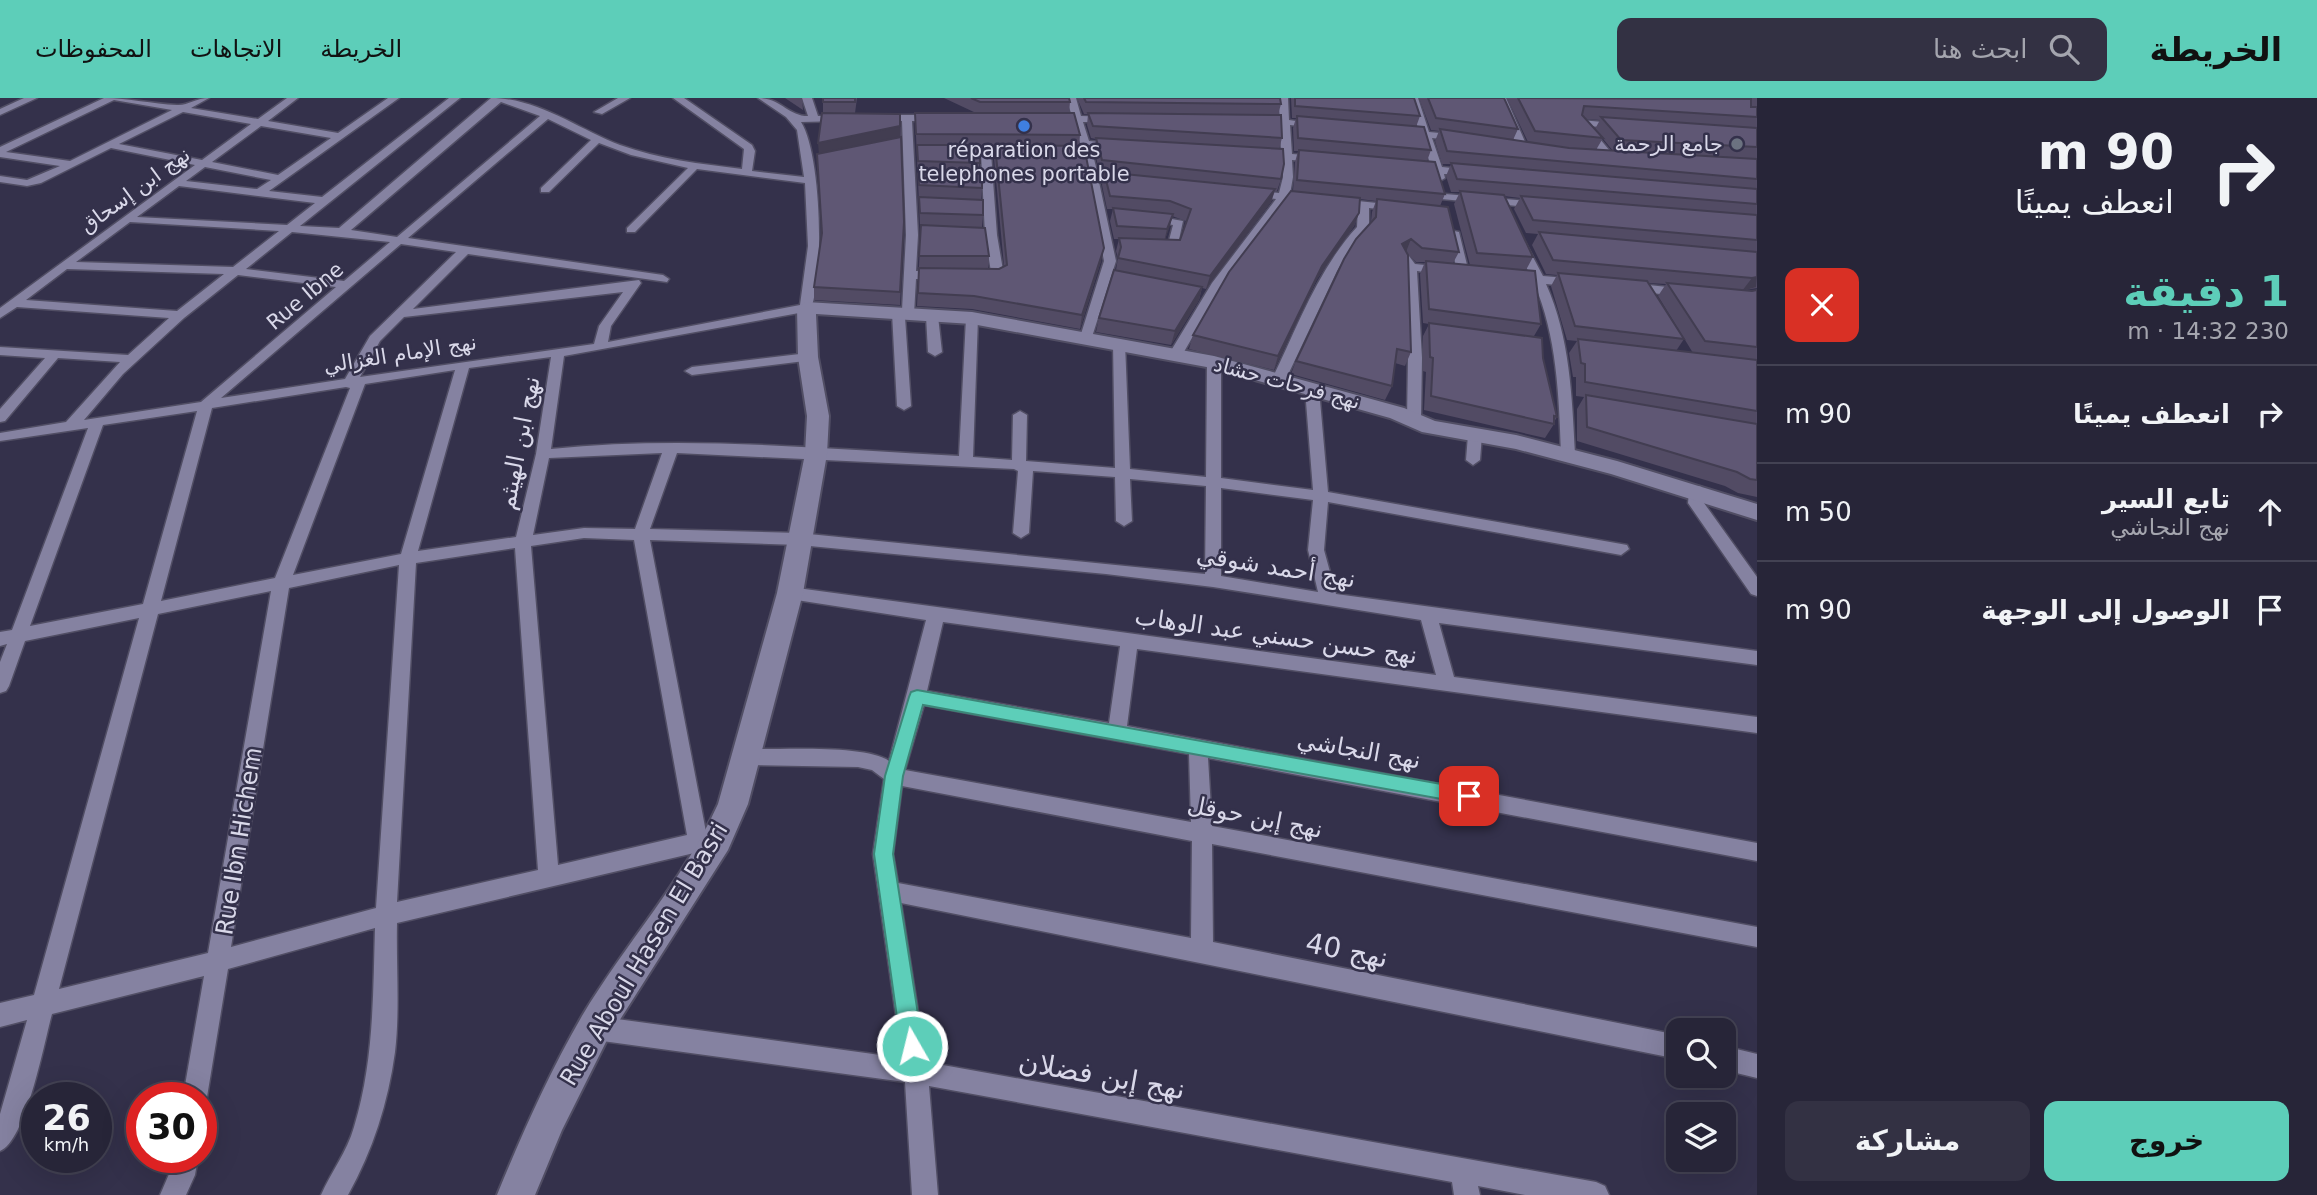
<!DOCTYPE html>
<html lang="ar">
<head>
<meta charset="utf-8">
<style>
  body { margin:0; font-family:"DejaVu Sans","Noto Sans Arabic",sans-serif; background:#333143; color:#f1f3f6; direction:rtl; height:100vh; display:flex; flex-direction:column; font-size:26px; white-space:nowrap }
  * { box-sizing:border-box; margin:0 }
  p { font-size:23px; color:#a4a5ae }
  .icon { flex:none; width:38px; height:38px; fill:none; stroke:currentColor; stroke-width:2; stroke-linecap:round; stroke-linejoin:round }
  .map { position:relative; flex:1; overflow:hidden; direction:ltr }
  .details { display:flex; flex-direction:column; background:#272538; width:560px }
  .details>* { flex:none }
  .guide { background:#272538; color:#f1f3f6; overflow:hidden }
  .buttons { position:absolute; left:1666px; top:920px; display:grid; gap:14px }
  .buttons a { display:grid; place-items:center; width:70px; height:70px; border-radius:14px; background:#272538; box-shadow:0 7px 28px #0002,0 0 0 2px #434253; font-size:35px }
  .speed { position:absolute; left:21px; top:984px; display:flex; gap:14px; font-size:35px; font-weight:700; text-align:center }
  .speed>* { display:grid; place-content:center; width:91px; height:91px; border-radius:50%; background:#272538; box-shadow:0 7px 28px #0002,0 0 0 2px #434253; line-height:1 }
  .speed small { font-size:18px; font-weight:400 }
  .speed .limit { border:10px solid #d22; background:#fff; color:#111 }
  .pin { position:absolute; display:grid; place-items:center; width:60px; height:60px; color:#fff; margin:-30px; border-radius:14px; box-shadow:0 4px 10px #0006 }
  .me { position:absolute; width:77px; margin:-38px; rotate:352deg; stroke-linejoin:round; filter:drop-shadow(0 0 5px #0008) }
  .turn { display:flex; align-items:center; gap:24px; height:147px; padding:0 28px; font-size:32px }
  .turn .icon { width:91px; height:91px; stroke-width:2.5 }
  .turn b { display:block; font-size:49px; line-height:60px }
  .round { display:grid; place-items:center; flex:none; width:74px; height:74px; border-radius:14px; background:#333143 }
  .headline { display:flex; align-items:center; justify-content:space-between; height:119px; padding:0 28px }
  h1 { font-size:42px; font-weight:700; line-height:52px; color:#5dceb9 }
  .cta { display:flex; gap:14px; margin-top:auto; padding:14px 28px }
  .cta a { flex:1; height:80px; border-radius:14px; background:#5dceb9; color:#111; font-size:28px; font-weight:700; line-height:80px; text-align:center }
  .cta a+a { background:#333143; color:#f1f3f6 }
  ul { padding:0; list-style:none }
  li { display:flex; align-items:center; gap:21px; height:98px; padding:0 28px; border-top:2px solid #434253 }
  li div { flex:1 }
  li b { display:block; font-size:26px }
  li em { font-style:normal }
  header { display:flex; align-items:center; gap:42px; box-sizing:border-box; height:98px; padding:0 35px; background:#5dceb9; color:#111 }
  header strong { font-size:33px }
  nav { display:flex; gap:38px; margin-inline-start:auto; font-size:24px }
  .search { width:490px; height:63px; background:#333143; display:flex; align-items:center; gap:18px; box-sizing:border-box; padding:0 24px; border-radius:14px; color:#a4a5ae; font-size:26px }
  main { display:flex; flex:1; min-height:0 }
  .map>svg:first-child { display:block }
  .lines { fill:none; stroke-linecap:round; stroke-linejoin:round }
  .street-casing { stroke:#514e64; stroke-width:3 }
  .secondary-casing { stroke:#514e64; stroke-width:4 }
  .street { fill:#8582a1; fill-rule:evenodd }
  .secondary { fill:#8582a1; fill-rule:evenodd }
  .wall { fill:#524b64; fill-rule:evenodd }
  .shaded-wall { fill:#423d51 }
  .building { fill:#5f5774; stroke:#423d51; stroke-width:2 }
  .route { fill:#5dceb9; stroke:#3c8678; stroke-width:2 }
  .shop-dot { fill:#3f7fe0; stroke:#34314b; stroke-width:2.5 }
  .worship-dot { fill:#6b7280; stroke:#34314b; stroke-width:2.5 }
  .labels { text-anchor:middle; stroke-width:5; stroke-linejoin:round; paint-order:stroke }
  .far-poi-label { font-size:21px; fill:#d9d8e9; stroke:#34314b; text-anchor:end }
  .far-street-label { font-size:21px; fill:#d9d8e9; stroke:#34314b }
  .street-label { font-size:24px; fill:#d9d8e9; stroke:#34314b }
  .near-street-label { font-size:28px; fill:#d9d8e9; stroke:#34314b }
</style>
</head>
<body>
<header>
<strong>الخريطة</strong>
<div class="search"><svg class="icon" aria-label="search" viewBox="0 0 24 24"><circle cx="10" cy="10" r="6"/><path d="M15 15l6 6"/></svg>ابحث هنا</div>
<nav><a>الخريطة</a><a>الاتجاهات</a><a>المحفوظات</a></nav>
</header>
<main>
<section class="details">
<div class="guide">
<div class="turn"><svg class="icon" aria-label="right" viewBox="0 0 24 24"><path d="M7 20v-9h11M14 6l5 5-5 5"/></svg><div><b>90 m</b>انعطف يمينًا</div></div>
</div>
<div class="headline"><div><h1>1 دقيقة</h1><p>230 m · 14:32</p></div><a class="round" style="background:#d93025;color:#fff"><svg class="icon" aria-label="close" viewBox="0 0 24 24"><path d="M6 6l12 12M18 6L6 18"/></svg></a></div>
<ul>
<li><svg class="icon" aria-label="right" viewBox="0 0 24 24"><path d="M7 20v-9h11M14 6l5 5-5 5"/></svg><div><b>انعطف يمينًا</b></div><em>90 m</em></li>
<li><svg class="icon" aria-label="ahead" viewBox="0 0 24 24"><path d="M12 20V5M6 11l6-6 6 6"/></svg><div><b>تابع السير</b><p>نهج النجاشي</p></div><em>50 m</em></li>
<li><svg class="icon" aria-label="arrive" viewBox="0 0 24 24"><path d="M6 21V4h12l-3 4 3 4H6"/></svg><div><b>الوصول إلى الوجهة</b></div><em>90 m</em></li>
</ul>
<div class="cta"><a>خروج</a><a>مشاركة</a></div>
</section>
<div class="map">
<svg width="1757" height="1097" viewBox="0 0 1757 1097">
  <rect width="100%" height="100%" fill="#34314b"/>
  <g class="lines">
    <defs>
      <path id="street" d="M24,0H37L0,17V11Z
        M104,0C129,0 152,6 177,7C187,8 196,0 209,0L191,10L258,21L287,0H298L268,23L338,35L388,0H399L269,93L322,99L449,0H460L300,128L339,130L491,0C538,0 578,31 620,47C659,61 701,66 742,71L744,51L673,0H684L752,47L755,53L752,73L804,79L797,32L786,19L758,0C781,0 788,18 808,18L802,0H812L818,18H845V22L842,23L801,24C821,55 825,178 810,213L564,258L551,351C686,337 824,351 959,358L966,220L972,216L978,220L973,359L1012,362L1013,317L1020,313L1027,317L1026,363L1115,370L1113,245L1119,241L1125,245L1130,371L1206,379L1207,264L1214,260L1221,264V380L1313,392L1305,291L1312,287L1319,291L1328,394L1627,447L1629,451L1621,457L1328,404L1324,452L1336,496L1757,553V567L1439,525L1454,579L1757,619V635L1137,551L1127,628L1757,745V763L1208,660L1212,728L1757,829V849L1212,746L1213,844L1678,937V961L901,805L926,964L1596,1084L1605,1088L1609,1097H1525L1478,1088L1480,1097H1454L1452,1084L929,988L938,1097H912L905,984L595,942L587,938L583,930L587,922L595,918L902,960L873,756L884,681L872,672L858,669L745,667L738,665L735,659L738,653L745,651C777,652 866,646 889,663L926,522L790,501L784,499L782,495L784,491L790,489L1436,577L1421,522L1213,489L1106,476L799,447L650,442L706,734L724,736L727,742L724,748L397,825C396,867 400,912 395,954C388,1005 373,1052 348,1097H321C331,1074 347,1054 354,1029C374,964 373,897 375,830L228,871L207,999L201,1009V999H183L204,878L52,916C44,945 26,1043 0,1053V1016L27,922L0,929V905L34,897L139,520L25,543L9,588L6,593L0,595V564L7,546L0,548V534L12,532L88,330L0,343V335L66,324L120,264L58,260L5,323L0,324V311L45,260L0,257V249L128,257L169,220L17,209L0,220V210L195,67L111,50L41,85L27,88L0,84V78L27,82L60,68L0,59V49ZM114,2L172,12L70,63L6,54ZM501,4L540,18L397,139L351,132ZM183,14L251,26L202,62L119,46ZM548,21L591,42L541,90V94H549L599,45L631,57L688,70L627,130V134H635L697,71L805,85L808,148L800,207L608,244L611,228L641,185L639,182L413,211L468,156L667,184L669,181L663,177L408,140ZM261,28L331,40L278,77L212,64ZM205,69L271,82L257,91L186,83ZM179,88L315,105L287,127L137,119ZM130,124L279,133L233,169L76,164ZM292,134L390,144L344,183L246,171ZM401,146L456,154L370,238L345,281L221,300ZM67,171L224,176L177,213L26,202ZM238,177L336,189L201,304L84,322L123,276L184,220ZM623,194L599,228L594,246L360,279L380,243L404,219ZM551,259L536,356L516,439L418,453L469,270ZM455,272L401,456L293,477L365,286ZM346,289L350,290L275,480L161,503L212,310ZM197,313L143,506L30,528L103,327ZM662,355L635,431L584,430L533,437L549,360ZM677,355L1014,371L1018,373L1013,435L1021,440L1029,435L1033,373L1115,379L1116,423L1124,428L1132,423L1130,381L1206,388L1205,476L799,435L650,431ZM1221,390L1313,402L1308,452L1318,494L1221,478ZM584,440L634,442L687,737L558,767L531,448ZM515,450L538,772L397,804L416,465ZM399,467L376,810L231,849L289,490ZM271,493L208,855L59,891L158,516ZM943,524L1120,548L1109,625L927,593ZM924,607L1189,656L1191,724L905,672ZM902,688L1192,743L1191,840L898,785L893,756Z
        M618,0H630L602,16L594,14Z
        M1066,0H1076L1081,18L1115,19L1117,21L1112,24H1083L1089,43L1119,46L1124,49L1119,52L1091,49L1098,77L1125,80L1130,83L1125,86L1099,84L1116,163L1092,239L1086,243L1080,239L1104,163L1083,55L1074,24H1052L1047,21L1052,18H1072Z
        M1278,0H1288L1289,22L1323,27L1318,30L1290,27L1292,56L1318,58L1323,61L1318,64L1292,62L1293,79L1290,96L1315,101L1310,104L1287,102L1223,186L1181,259H1171L1169,256L1212,185L1276,101L1251,98L1246,95L1251,92L1279,95L1283,79L1282,61L1257,56L1262,53L1281,55L1280,27L1254,22L1259,19L1280,21Z
        M1408,0H1418L1429,34L1461,37L1466,40L1461,43L1432,40L1442,69L1471,72L1475,73V77L1444,76L1445,80L1440,83L1436,82L1433,75L1411,72V68H1431L1421,39L1400,35L1405,32L1419,33Z
        M1496,0H1506L1529,53L1528,55L1519,53Z
        M877,17H937L942,20L937,23H912L918,137L916,173H940L946,177L940,181H916L914,216L905,219L911,308L904,312L897,308L892,215L902,212L906,137L902,23L874,22V18Z
        M1581,22L1624,26V30L1621,31L1589,28L1615,59V63H1607L1578,27V23Z
        M986,52L991,55L997,137L1004,178C998,184 982,184 976,178L982,174H991L985,137L981,55Z
        M1445,96L1540,104L1545,107L1540,110L1441,101V97Z
        M1338,101L1397,107L1402,110L1397,113L1369,110V130L1349,152L1337,173L1286,281L1284,284H1274L1272,281C1297,230 1318,171 1357,129L1358,109L1334,106L1333,104Z
        M1149,117L1183,123L1177,151L1155,153V149L1168,146L1173,127L1145,122V118Z
        M1449,132L1459,134L1469,175L1467,178L1457,175Z
        M1517,144H1525L1543,178L1578,181L1584,185L1578,189L1546,186C1570,239 1572,299 1575,356L1568,361L1561,356C1559,298 1557,238 1534,185L1512,183L1506,179L1512,175L1530,177L1515,146Z
        M1405,157L1409,158L1415,166L1445,169L1451,173L1445,177L1417,173L1422,260L1421,321L1414,325L1407,321L1408,260L1405,169L1399,160Z
        M1630,185L1686,191L1692,195L1686,199L1626,192V186Z
        M932,214L938,218L942,254L935,258L928,254L926,218Z
        M808,255L815,259L813,262L692,277L685,273L692,269Z
        M1475,333L1482,337L1480,362L1473,367L1466,362L1468,337Z
        M1697,388L1702,389L1704,405L1757,479V498L1751,496L1688,405L1689,393Z
        M1724,948L1757,956V980L1724,972Z
        M172,1059H198L195,1077L186,1097H160L169,1076Z"/>
      <path id="secondary" d="M806,204L972,214L1214,258L1404,310L1435,323L1516,337L1617,363L1757,406V422L1611,376L1516,351L1422,334L1390,320L1212,270L972,226L816,216L818,259L829,318L827,356L803,495L748,706L728,752L607,942L562,1032L535,1097H497C522,1036 549,975 582,918C625,846 683,783 718,706L777,495L805,356L807,318L798,259L797,210Z"/>
    </defs>
    <use href="#street" class="street-casing"/>
    <use href="#secondary" class="secondary-casing"/>
    <use href="#street" class="street"/>
    <use href="#secondary" class="secondary"/>
  </g>
  <path class="wall" d="M785,0H802L803,12Z
    M823,0H857L855,15L900,16L904,124L900,207L814,202V189L822,136L819,56L823,15Z
    M944,0H1069L1070,4L1069,15L1080,37L1079,48L1101,163L1080,231L972,211L917,208L921,128L920,127L915,15H976ZM980,49H995L994,60L1004,168L999,171H988L989,158L982,129L983,117L981,102L982,90L979,76Z
    M1077,0H1280L1281,6L1278,17L1282,40L1279,51L1281,81L1277,93H1275L1271,104L1206,191L1202,190L1199,202L1171,247L1096,234L1099,220L1116,172L1118,160L1116,153L1119,141H1114L1110,123L1113,111H1107L1102,87L1104,75H1100L1094,52L1096,41L1091,40L1087,27L1088,16H1084ZM1172,118L1186,123L1180,142H1165Z
    M1291,0H1414L1420,18L1416,29L1431,52L1427,63L1445,96L1440,108L1459,154L1453,165L1470,167L1454,106L1460,94H1451L1446,78L1451,66H1442L1435,43L1439,33L1431,32L1419,0H1504L1518,31L1513,42L1528,44L1507,0H1757V190L1745,192L1752,193L1757,192V399L1738,395L1725,388L1577,343V311L1584,299L1576,298V279H1573L1569,255L1577,243L1567,242L1551,188L1557,177L1546,176L1532,147L1538,136L1526,135L1514,111L1520,100L1504,98L1533,159L1526,172L1541,226L1534,238L1543,260L1557,319L1554,324V326L1545,340L1424,312L1426,274L1423,273V238L1429,226L1423,225L1420,176L1425,164H1416L1408,156L1411,254L1405,268L1395,265L1392,288L1385,302L1291,276L1296,263L1371,124L1372,114L1376,103L1360,101L1359,115L1354,128L1317,181L1274,272L1189,251L1193,237L1293,93L1295,64L1298,53H1294L1293,30L1296,20H1292ZM1586,21L1600,22L1595,31L1613,53L1596,52L1603,40ZM1648,185L1666,186L1658,198L1693,255L1676,253L1684,241Z"/>
  <path class="shaded-wall" d="M900,28V40L819,57L818,45Z
    M1275,91L1271,104L1206,191L1210,178Z
    M1359,115L1354,128L1317,181L1274,272L1278,258L1322,168Z
    M1173,116L1170,128L1164,144L1167,131Z
    M1411,141L1406,154L1402,146Z
    M1104,150L1101,163L1080,231L1082,217Z
    M1757,179L1756,189L1742,193L1752,180Z
    M1202,189L1199,202L1171,247L1175,233Z"/>
  <path class="building" d="M823,0H855V4H823Z
    M971,0H1069L1070,4H980Z
    M1084,0H1280L1281,6L1086,4Z
    M1295,0H1414L1420,18L1295,8Z
    M1428,0H1504L1518,31L1436,20Z
    M1518,0L1751,1V9H1757V19L1584,8L1582,17L1603,40L1535,33Z
    M822,15L900,16V28L818,45Z
    M915,15H1074L1080,37L916,36Z
    M1088,15L1281,17L1282,40L1093,28Z
    M1297,18L1424,29L1431,52L1298,40Z
    M1601,19L1757,30V49L1621,42Z
    M1440,31L1569,50L1757,61V81L1447,53Z
    M901,39L904,124L900,194L814,189L822,135L817,56Z
    M1096,40L1283,51L1284,66L1281,81L1102,62Z
    M917,47H979L980,65L918,63Z
    M995,47L1084,48L1104,150L1082,217L974,198L918,195L919,170L999,171L1007,167Z
    M1299,52L1435,64L1445,96L1297,82Z
    M1451,65L1757,91V106L1457,81Z
    M918,74L982,76V90L919,87Z
    M1104,74L1275,91L1210,178L1118,160L1121,149L1119,140L1180,142L1191,111L1170,103L1110,98Z
    M1291,93L1360,100L1359,115L1322,168L1278,258L1193,237L1229,174Z
    M1460,93L1504,97L1533,159L1477,155Z
    M1521,98L1757,117V142L1533,122Z
    M919,99L983,102V117L920,115Z
    M1377,101L1448,109L1459,154L1422,150L1411,141L1402,146L1408,157L1411,254L1397,251L1392,288L1296,263L1344,161L1356,141L1376,119Z
    M1113,110L1173,116L1167,131L1117,128Z
    M921,127L985,130L989,158H919Z
    M1539,134L1757,154V179L1752,180L1553,162Z
    M1426,163L1535,173L1541,226L1429,211Z
    M1114,172L1202,189L1175,233L1099,220Z
    M1558,175L1647,183L1684,241L1575,228Z
    M1667,185L1752,193L1757,192V249L1705,243Z
    M1429,225L1542,240L1543,260L1557,319L1554,318V326L1431,298L1433,260L1430,259Z
    M1578,241L1757,262V313L1585,284V266L1581,265Z
    M1586,297L1757,326V382L1750,381L1737,374L1587,329Z"/>
  <path class="route" d="M917,592L1469,691L1475,693L1478,698L1475,704L1469,706L923,607L903,678L893,756L923,948L920,955L912,959L905,955L901,948L874,756L885,678L909,599L911,594Z"/>
  <circle class="shop-dot" cx="1024" cy="28" r="7"/>
  <circle class="worship-dot" cx="1737" cy="46" r="7"/>
  <g class="labels">
    <g class="far-poi-label">
      <text x="1723" y="53">جامع الرحمة</text>
      <text x="1024" y="59" text-anchor="middle">réparation des<tspan x="1024" dy="24">telephones portable</tspan></text>
    </g>
    <g class="far-street-label">
      <text transform="translate(135 92) rotate(-36)" y="7">نهج ابن إسحاق</text>
      <text transform="translate(305 198) rotate(-40)" y="7">Rue Ibne</text>
      <text transform="translate(400 256) rotate(-9)" y="7">نهج الإمام الغزالي</text>
      <text transform="translate(1287 285) rotate(15)" y="7">نهج فرحات حشاد</text>
    </g>
    <g class="street-label">
      <text transform="translate(519 345) rotate(-79)" y="8">نهج ابن الهيثم</text>
      <text transform="translate(1276 469) rotate(9)" y="8">نهج أحمد شوقي</text>
      <text transform="translate(1276 538) rotate(8)" y="8">نهج حسن حسني عبد الوهاب</text>
      <text transform="translate(1359 652) rotate(10)" y="8">نهج النجاشي</text>
      <text transform="translate(1255 719) rotate(11)" y="8">نهج إبن حوقل</text>
      <text transform="translate(239 743) rotate(-81)" y="8">Rue Ibn Hichem</text>
      <text transform="translate(644 856) rotate(-59)" y="8">Rue Aboul Hasen El Basri</text>
    </g>
    <g class="near-street-label">
      <text transform="translate(1347 852) rotate(11)" y="10">نهج 40</text>
      <text transform="translate(1102 977) rotate(10)" y="10">نهج إبن فضلان</text>
    </g>
  </g>
</svg>
<div class="buttons">
<a><svg class="icon" aria-label="search" viewBox="0 0 24 24"><circle cx="10" cy="10" r="6"/><path d="M15 15l6 6"/></svg></a>
<a><svg class="icon" aria-label="layers" viewBox="0 0 24 24"><path d="M12 4l9 5-9 5-9-5zM3 14l9 5 9-5"/></svg></a>
</div>
<div class="speed"><div>26<small>km/h</small></div><div class="limit">30</div></div>
<div class="pin" style="left:1469px;top:698px;background:#d93025"><svg class="icon" aria-label="arrive" viewBox="0 0 24 24"><path d="M6 21V4h12l-3 4 3 4H6"/></svg></div>
<svg class="me" style="left:912px;top:948px" viewBox="-20 -20 40 40"><circle r="17" fill="#5dceb9" stroke="#fff" stroke-width="3"/><path d="M0-11L8 9 0 5-8 9z" fill="#fff"/></svg>
</div>
</main>
</body>
</html>
